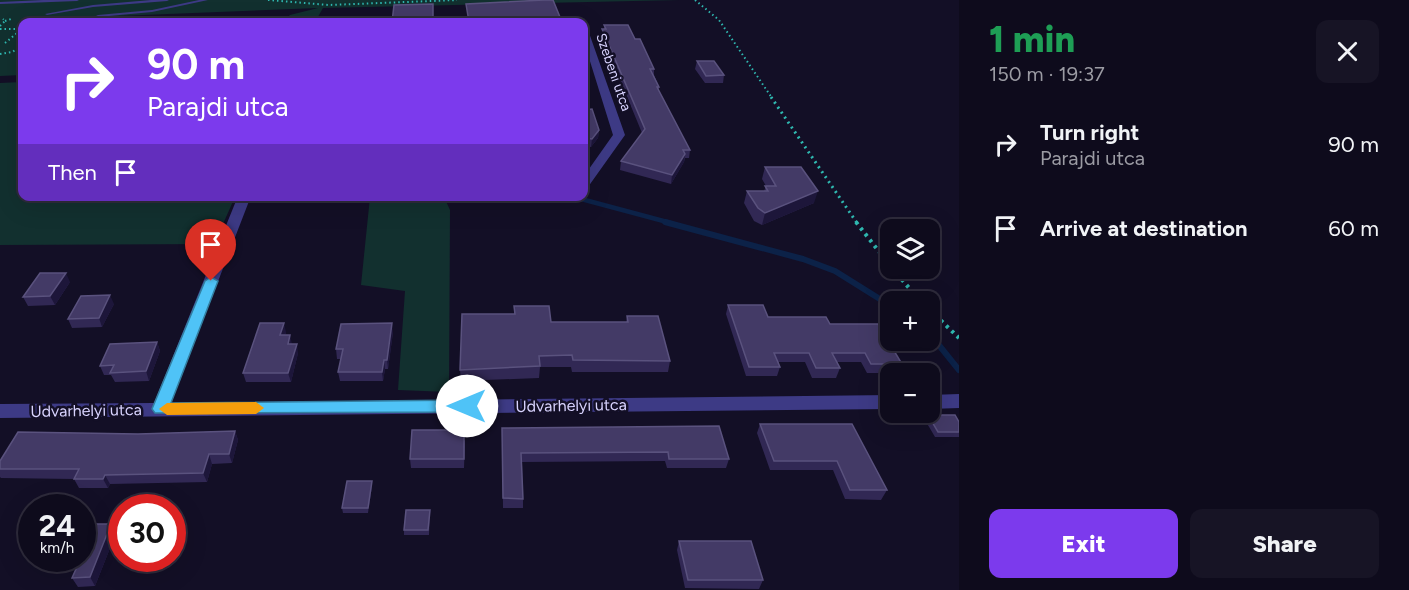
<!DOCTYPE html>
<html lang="en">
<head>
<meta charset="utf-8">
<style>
  body { margin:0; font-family:Figtree,sans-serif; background:#171425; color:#f1f3f6; height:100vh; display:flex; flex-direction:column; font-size:22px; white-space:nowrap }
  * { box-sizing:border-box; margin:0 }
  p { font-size:20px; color:#9b9ba3 }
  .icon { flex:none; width:33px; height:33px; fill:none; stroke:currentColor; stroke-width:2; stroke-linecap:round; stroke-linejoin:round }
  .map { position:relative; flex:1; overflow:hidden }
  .sheet { display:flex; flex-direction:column; background:#0e0b1c; width:450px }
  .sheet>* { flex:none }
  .hud { position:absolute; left:18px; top:18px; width:570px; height:183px; border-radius:12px; box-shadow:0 6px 24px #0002,0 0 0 2px #2e2b3b; background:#7c3aed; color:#fff; overflow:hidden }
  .controls { position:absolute; left:880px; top:219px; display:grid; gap:12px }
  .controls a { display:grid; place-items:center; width:60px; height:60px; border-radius:12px; background:#0e0b1c; box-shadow:0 6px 24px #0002,0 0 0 2px #2e2b3b; font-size:30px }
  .speed { position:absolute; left:18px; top:494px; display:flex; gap:12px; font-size:30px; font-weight:700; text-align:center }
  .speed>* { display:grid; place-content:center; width:78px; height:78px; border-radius:50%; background:#0e0b1c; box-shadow:0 6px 24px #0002,0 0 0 2px #2e2b3b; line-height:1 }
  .speed small { font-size:15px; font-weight:400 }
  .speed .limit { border:9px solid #d22; background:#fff; color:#111 }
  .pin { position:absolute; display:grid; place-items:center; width:51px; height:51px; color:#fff; margin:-62px -26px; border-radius:50% 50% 50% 0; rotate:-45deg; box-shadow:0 0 6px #0007 }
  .pin .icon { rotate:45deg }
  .me { position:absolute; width:66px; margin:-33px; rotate:270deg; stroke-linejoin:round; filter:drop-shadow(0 0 4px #0008) }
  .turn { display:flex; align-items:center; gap:21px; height:126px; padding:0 30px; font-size:27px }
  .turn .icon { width:78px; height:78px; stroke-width:2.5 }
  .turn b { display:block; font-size:42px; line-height:51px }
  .then { display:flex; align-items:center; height:57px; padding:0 30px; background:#0003; gap:12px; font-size:22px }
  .round { display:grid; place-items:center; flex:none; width:63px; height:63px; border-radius:12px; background:#171425 }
  .summary { display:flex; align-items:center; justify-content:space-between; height:102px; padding:0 30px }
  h1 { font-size:36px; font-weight:800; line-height:45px; color:#1e9e55 }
  .action { display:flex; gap:12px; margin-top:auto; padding:12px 30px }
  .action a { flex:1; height:69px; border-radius:12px; background:#7c3aed; color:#fff; font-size:24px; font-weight:800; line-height:69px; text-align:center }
  .action a+a { background:#171425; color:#f1f3f6 }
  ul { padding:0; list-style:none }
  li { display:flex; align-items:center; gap:18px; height:84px; padding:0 30px }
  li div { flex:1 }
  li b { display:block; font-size:22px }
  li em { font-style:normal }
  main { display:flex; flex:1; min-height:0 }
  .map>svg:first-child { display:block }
  .green { fill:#12302f }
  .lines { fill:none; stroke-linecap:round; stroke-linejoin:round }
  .stream-far1 { stroke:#0c2248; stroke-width:4.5 }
  .stream { stroke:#0c2248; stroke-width:6 }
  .path-far2 { stroke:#2fb8b0; stroke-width:2; stroke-dasharray:1.5 3; stroke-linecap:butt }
  .path-far1 { stroke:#2fb8b0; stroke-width:3; stroke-dasharray:2 4; stroke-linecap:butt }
  .path { stroke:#2fb8b0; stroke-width:4; stroke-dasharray:3 4.5; stroke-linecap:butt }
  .service { fill:#3d3a85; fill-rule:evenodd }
  .minor { fill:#3d3a85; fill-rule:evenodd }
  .wall { fill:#312854 }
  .shaded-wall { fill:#1d163a }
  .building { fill:#433a66; stroke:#5a527e; stroke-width:1.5 }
  .route { fill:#4fc3f7; stroke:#337fa1; stroke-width:1.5 }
  .slow { fill:#f59e0b }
  .labels { text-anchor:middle; stroke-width:5; stroke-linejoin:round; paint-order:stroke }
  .far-street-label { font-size:14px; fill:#d9d4ff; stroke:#130f26 }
  .street-label { font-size:16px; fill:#d9d4ff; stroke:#130f26 }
</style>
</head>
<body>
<main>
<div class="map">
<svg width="959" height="590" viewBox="0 0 959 590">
  <rect width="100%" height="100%" fill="#130f26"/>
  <path class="green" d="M0,0H680L323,8L315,22H282L290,15L318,8L68,18L63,22H22V75L0,76Z
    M22,82V196L235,197L214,244L0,245V83Z
    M370,197H444L450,210L449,392L398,390L405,291L361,285Z"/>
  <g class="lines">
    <path class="stream-far1" d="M570,196L671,223"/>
    <path class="stream" d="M665,222L803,259L835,271L891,306
      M930,334L959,370"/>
    <path class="path-far2" d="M268,0L329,5L457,0
      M695,0L719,20L772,98
      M5,21L11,19
      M0,26L5,21L3,19
      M0,29H22
      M5,43L22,29
      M0,54L12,52L22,46"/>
    <path class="path-far1" d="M771,97L857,223"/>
    <path class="path" d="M856,222L891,267
      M892,268L921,302
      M930,310L959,338"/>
    <path class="service" d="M43,0H79L77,1L0,4V2Z
      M151,0H169L167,1L93,7L47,15L45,14L93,5Z
      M199,0H208L152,12L98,17L96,16L98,15L152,10Z"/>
    <path class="minor" d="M584,27L588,30L625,135L588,187L584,188V176L613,135L584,42Z
      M238,196H251L171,403L891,395V409L0,418V404L154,403Z
      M959,394V408L930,409V395Z"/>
  </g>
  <path class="wall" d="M604,25L635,39L654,69V75L659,87V91L690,150L689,158H685L684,162L671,184L620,170L621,161L642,133L602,36V29H604Z
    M697,61L724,75L723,83H705L695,69Z
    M584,110L599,130L598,138L591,147L584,146Z
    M765,167L814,203L762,225L754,221L744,203L747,191H764L766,186L762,179Z
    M70,282L55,305L28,306L23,297Z
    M114,304L102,327L72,328L68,319Z
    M728,305L768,317L830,324L902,364L897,373H867L861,362H837L840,368L836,378H812L805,362H778L780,367L777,376H746L726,314Z
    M514,306L551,322H626L627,316L670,361L668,372H572L571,367H540L539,378L461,381L460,370L514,314Z
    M286,332L285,335L298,353L291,382H246L243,373Z
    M393,332L388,369H385L383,381H340L338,372L341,359H337L336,349Z
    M157,342L160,351L149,381L115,382L111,375H104L100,366Z
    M928,415L959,422V437H935L925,420Z
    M760,424H852L887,490L881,500L845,499L833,470H770L757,433Z
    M502,428L729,459L726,468H667L665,461L522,462L523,499V508H503Z
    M235,431L238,440L232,463L212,464L207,482L110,484L108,488H79L74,479L1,478L0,477V461L138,434Z
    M465,440L464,468H411L410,459Z
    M372,486L368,513H343L342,508Z
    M430,510L429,535H404V530Z
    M116,533L95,586L78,587L72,578Z
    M679,541L763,580L759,589L685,588L677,550Z"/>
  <path class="shaded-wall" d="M599,130L598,138L591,147L592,139Z
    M685,154L684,162L671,184L672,175Z
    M818,191L814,203L762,225L765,213Z
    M66,273L70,282L55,305L50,296Z
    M110,295L114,304L102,327L99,318Z
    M284,323L286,332L282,344L280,335Z
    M392,323L393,332L388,369L387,360Z
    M290,335L292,344H288Z
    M157,342L160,351L149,381L146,371Z
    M297,344L298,353L291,382L288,373Z
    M384,360L385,369L383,381L382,372Z
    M235,431L238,440L232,463L229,454Z
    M209,454L212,464L207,482L203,473Z
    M105,475L110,484L108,488L103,479Z
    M372,481V486L368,513V508Z
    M111,524L116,533L95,586L90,577Z"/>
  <path class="building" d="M544,0H553L562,22H469L466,4Z
    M433,4V22H392L394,5Z
    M604,25H628L635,39H640L654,69H650L659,87H657L690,150H683L685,154L672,175L621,161L645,129L602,29H606Z
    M697,61H714L724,75L706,76Z
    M592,109L599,130L592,139L585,138L584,139V110Z
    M765,167H801L818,191L765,213L758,208L747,191H768L765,186H776Z
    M40,273H66L50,296L23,297Z
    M110,295L99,318L68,319L81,296Z
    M728,305H763L768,317H826L830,324H878L902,364H871L865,353H832L840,368H816L809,353H774L780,367H749Z
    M514,306H549L551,322H628L627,316H658L670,361L573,360L572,355L539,356L540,366L460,370L462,314H515Z
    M260,323H284L280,335H290L288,344H297L288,373H243Z
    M392,323L387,360H384L382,372H338L343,349H336L341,324Z
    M157,342L146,371L110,373L114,365L100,366L110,344Z
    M928,415H955L959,422V432H938Z
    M760,424H852L887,490H850L837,461H774Z
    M719,426L729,459H669L668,452L521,453L523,499L503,498L502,428Z
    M412,430H464V459H410Z
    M235,431L229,454H209L203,473L105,475L103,479H74L79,469H0V461L18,432L138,434Z
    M347,481H372L368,508H342Z
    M406,510H430L428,530H404Z
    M94,524H111L90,577L72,578L81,558H82V553Z
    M679,541H751L763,580H688Z"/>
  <path class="route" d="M211,277L218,281L171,403L467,400L475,406L467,412L155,413L152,409L205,281Z"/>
  <path class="slow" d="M256,402L264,408L256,414L167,415L159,409L167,403Z"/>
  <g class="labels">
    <g class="far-street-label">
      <text transform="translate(614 72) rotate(71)" y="5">Szebeni utca</text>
    </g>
    <g class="street-label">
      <text transform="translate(571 405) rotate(-1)" y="6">Udvarhelyi utca</text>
      <text transform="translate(86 410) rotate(-1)" y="6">Udvarhelyi utca</text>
    </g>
  </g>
</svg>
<div class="controls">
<a><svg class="icon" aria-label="layers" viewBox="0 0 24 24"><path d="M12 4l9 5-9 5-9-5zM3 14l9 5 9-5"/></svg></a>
<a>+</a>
<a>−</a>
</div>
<div class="speed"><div>24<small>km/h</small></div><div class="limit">30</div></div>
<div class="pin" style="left:211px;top:281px;background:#d93025"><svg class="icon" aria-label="arrive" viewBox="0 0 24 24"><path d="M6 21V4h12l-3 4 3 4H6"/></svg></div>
<svg class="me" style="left:467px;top:406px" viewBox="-20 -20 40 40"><circle r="19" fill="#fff"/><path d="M0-13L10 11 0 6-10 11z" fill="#4fc3f7"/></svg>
<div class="hud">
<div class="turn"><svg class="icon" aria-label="right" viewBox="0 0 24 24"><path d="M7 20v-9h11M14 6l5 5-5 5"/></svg><div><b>90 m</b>Parajdi utca</div></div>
<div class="then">Then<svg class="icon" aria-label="arrive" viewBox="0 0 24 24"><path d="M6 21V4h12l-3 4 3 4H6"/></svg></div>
</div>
</div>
<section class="sheet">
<div class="summary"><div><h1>1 min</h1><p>150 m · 19:37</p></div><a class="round"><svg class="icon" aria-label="close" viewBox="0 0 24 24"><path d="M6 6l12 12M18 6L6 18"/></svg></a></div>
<ul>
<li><svg class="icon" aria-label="right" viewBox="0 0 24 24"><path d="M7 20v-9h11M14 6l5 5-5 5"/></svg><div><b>Turn right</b><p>Parajdi utca</p></div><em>90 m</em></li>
<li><svg class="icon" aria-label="arrive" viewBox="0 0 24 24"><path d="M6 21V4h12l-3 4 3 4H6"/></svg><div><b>Arrive at destination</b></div><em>60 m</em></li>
</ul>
<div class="action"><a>Exit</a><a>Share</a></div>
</section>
</main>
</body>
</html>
